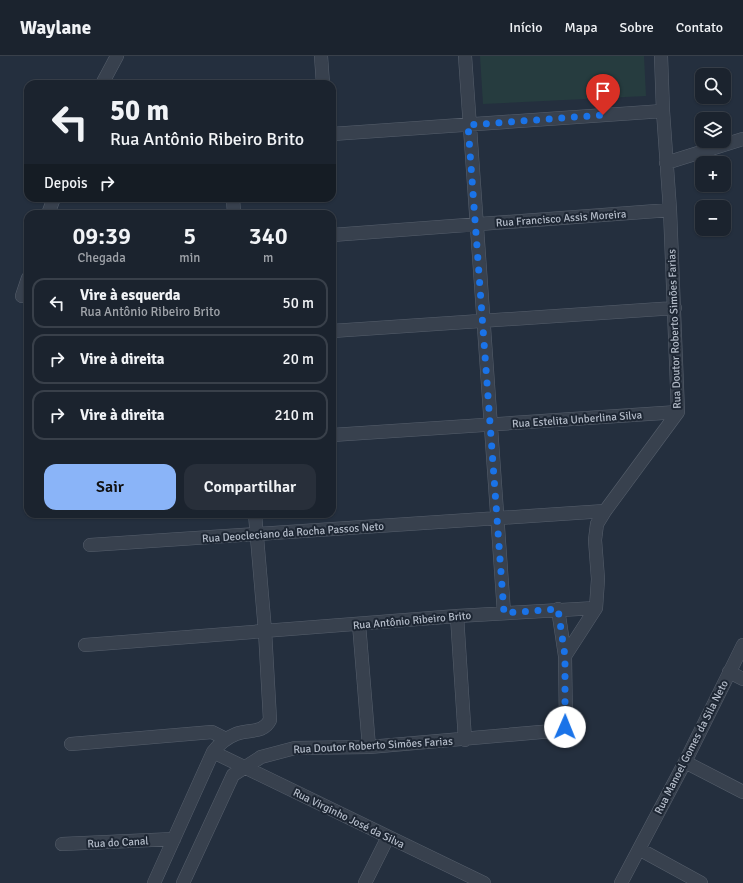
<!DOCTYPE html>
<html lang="pt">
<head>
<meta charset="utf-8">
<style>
  body { margin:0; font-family:Signika,sans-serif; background:#282f3a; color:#f1f3f6; height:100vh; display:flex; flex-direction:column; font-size:15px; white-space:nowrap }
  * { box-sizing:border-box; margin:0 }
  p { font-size:13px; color:#a0a4aa }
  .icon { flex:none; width:22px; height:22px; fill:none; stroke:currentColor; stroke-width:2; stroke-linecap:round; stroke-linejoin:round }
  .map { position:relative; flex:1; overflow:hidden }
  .drawer { position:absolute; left:24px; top:154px; width:312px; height:308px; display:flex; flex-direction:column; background:#1b232e; border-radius:12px; box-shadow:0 1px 3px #0004,0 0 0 1px #39404a }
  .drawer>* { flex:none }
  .top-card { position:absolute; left:24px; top:24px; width:312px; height:122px; border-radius:12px; box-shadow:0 1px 3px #0004,0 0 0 1px #39404a; background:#1b232e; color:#f1f3f6; overflow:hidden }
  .fabs { position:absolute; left:695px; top:12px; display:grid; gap:8px }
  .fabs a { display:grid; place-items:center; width:36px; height:36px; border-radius:8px; background:#1b232e; box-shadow:0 1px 3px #0004,0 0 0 1px #39404a; font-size:20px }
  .pin { position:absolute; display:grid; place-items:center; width:34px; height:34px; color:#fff; margin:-41px -17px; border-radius:50% 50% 50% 0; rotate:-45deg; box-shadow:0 0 4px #0007 }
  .pin .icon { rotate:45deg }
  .me { position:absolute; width:44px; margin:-22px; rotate:1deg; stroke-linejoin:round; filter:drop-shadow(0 0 3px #0008) }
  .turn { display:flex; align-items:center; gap:14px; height:84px; padding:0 20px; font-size:18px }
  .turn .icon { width:52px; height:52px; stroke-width:2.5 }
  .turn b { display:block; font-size:28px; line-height:34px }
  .then { display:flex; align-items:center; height:38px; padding:0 20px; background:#0003; gap:8px; font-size:15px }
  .eta { display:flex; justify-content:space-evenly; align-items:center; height:68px; text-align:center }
  .eta b { font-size:24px; font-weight:600; line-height:28px }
  .action { display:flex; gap:8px; margin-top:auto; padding:8px 20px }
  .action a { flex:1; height:46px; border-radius:12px; background:#8ab4f8; color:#111; font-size:16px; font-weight:600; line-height:46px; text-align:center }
  .action a+a { background:#282f3a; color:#f1f3f6 }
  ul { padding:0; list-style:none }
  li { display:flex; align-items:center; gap:12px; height:50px; margin:0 8px 6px; padding:0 12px; border:2px solid #39404a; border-radius:12px }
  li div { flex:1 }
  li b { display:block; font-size:15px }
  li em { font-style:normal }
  header { display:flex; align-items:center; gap:24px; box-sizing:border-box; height:56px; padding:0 20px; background:#1b232e; border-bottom:1px solid #39404a }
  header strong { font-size:19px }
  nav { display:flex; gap:22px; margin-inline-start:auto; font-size:14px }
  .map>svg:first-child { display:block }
  .green { fill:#263c3f }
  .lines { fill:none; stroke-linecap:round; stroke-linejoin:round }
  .street-casing { stroke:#565f6c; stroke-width:14 }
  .street { stroke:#38414e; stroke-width:13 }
  .route { stroke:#1a73e8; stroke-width:7; stroke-dasharray:0 12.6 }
  .labels { text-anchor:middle; stroke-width:4; stroke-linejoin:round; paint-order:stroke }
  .street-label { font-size:11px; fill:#b4bcc9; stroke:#1d2633 }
</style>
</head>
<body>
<header>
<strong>Waylane</strong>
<nav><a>Início</a><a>Mapa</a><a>Sobre</a><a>Contato</a></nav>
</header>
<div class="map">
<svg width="743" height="827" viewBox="0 0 743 827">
  <rect width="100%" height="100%" fill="#242f3e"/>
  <path class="green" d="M480,0H644L646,40L483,48Z"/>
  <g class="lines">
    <defs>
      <path id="street" d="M321,0L323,28
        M465,0L504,557
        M102,28L117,0
        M332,78L663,55
        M666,107L743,83
        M233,142L234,158
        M48,158L54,142
        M332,179L670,154
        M22,240L28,222
        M332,275L675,252
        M332,379L678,356
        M90,489L605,455
        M457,560L465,684
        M359,568L369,691
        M85,589L457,560L596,552
        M565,600L596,552L598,523L595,484L597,468L605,455L678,356L670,154L663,55L661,0
        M729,616L743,623
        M71,688L212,676L226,683
        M213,696L484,827
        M685,706L743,736
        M62,788L174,783
        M639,793L701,827
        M154,827L213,696C219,688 226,682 236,678C248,673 263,678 270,664L265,575L255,458
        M183,827L233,719L261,701L295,692L369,691L564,674L566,668L565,600L558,553
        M365,827L388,781
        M621,827L685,706L743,589"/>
    </defs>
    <use href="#street" class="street-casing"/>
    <use href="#street" class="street"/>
  </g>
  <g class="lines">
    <path class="route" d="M565,671V600L558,553L504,557L468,69L603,59"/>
  </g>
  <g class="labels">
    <g class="street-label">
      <text transform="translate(561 162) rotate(-4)" y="4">Rua Francisco Assis Moreira</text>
      <text transform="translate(674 273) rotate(-92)" y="4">Rua Doutor Roberto Simões Farias</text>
      <text transform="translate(577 363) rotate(-4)" y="4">Rua Estelita Unberlina Silva</text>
      <text transform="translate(293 476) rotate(-4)" y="4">Rua Deocleciano da Rocha Passos Neto</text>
      <text transform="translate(412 564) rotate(-5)" y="4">Rua Antônio Ribeiro Brito</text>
      <text transform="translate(373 689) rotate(-3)" y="4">Rua Doutor Roberto Simões Farias</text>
      <text transform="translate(691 691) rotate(-63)" y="4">Rua Manoel Gomes da Sila Neto</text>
      <text transform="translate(349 762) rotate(26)" y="4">Rua Virginho José da Silva</text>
      <text transform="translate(118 786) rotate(-3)" y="4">Rua do Canal</text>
    </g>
  </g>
</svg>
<div class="fabs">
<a><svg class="icon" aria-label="search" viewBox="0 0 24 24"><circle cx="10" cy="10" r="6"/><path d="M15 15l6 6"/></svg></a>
<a><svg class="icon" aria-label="layers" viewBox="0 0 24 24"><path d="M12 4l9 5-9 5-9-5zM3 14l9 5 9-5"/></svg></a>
<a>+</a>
<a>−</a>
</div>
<div class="pin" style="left:603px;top:59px;background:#d93025"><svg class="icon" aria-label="arrive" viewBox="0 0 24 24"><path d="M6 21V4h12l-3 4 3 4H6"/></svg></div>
<svg class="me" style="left:565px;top:671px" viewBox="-20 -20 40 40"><circle r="19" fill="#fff"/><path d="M0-13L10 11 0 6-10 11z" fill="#1a73e8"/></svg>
<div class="top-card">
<div class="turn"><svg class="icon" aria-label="left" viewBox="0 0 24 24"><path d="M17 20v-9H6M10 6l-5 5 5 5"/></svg><div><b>50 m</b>Rua Antônio Ribeiro Brito</div></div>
<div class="then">Depois<svg class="icon" aria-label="right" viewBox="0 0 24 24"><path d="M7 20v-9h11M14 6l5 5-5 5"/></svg></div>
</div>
<section class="drawer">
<div class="eta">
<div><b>09:39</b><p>Chegada</p></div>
<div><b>5</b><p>min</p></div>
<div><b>340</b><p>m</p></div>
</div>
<ul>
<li><svg class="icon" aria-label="left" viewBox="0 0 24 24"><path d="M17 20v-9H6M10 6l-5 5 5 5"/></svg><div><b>Vire à esquerda</b><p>Rua Antônio Ribeiro Brito</p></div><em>50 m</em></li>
<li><svg class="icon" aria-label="right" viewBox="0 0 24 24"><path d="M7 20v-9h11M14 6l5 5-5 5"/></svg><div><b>Vire à direita</b></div><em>20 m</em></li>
<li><svg class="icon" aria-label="right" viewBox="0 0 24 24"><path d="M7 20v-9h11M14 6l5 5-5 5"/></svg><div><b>Vire à direita</b></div><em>210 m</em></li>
</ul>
<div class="action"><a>Sair</a><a>Compartilhar</a></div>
</section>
</div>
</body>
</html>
